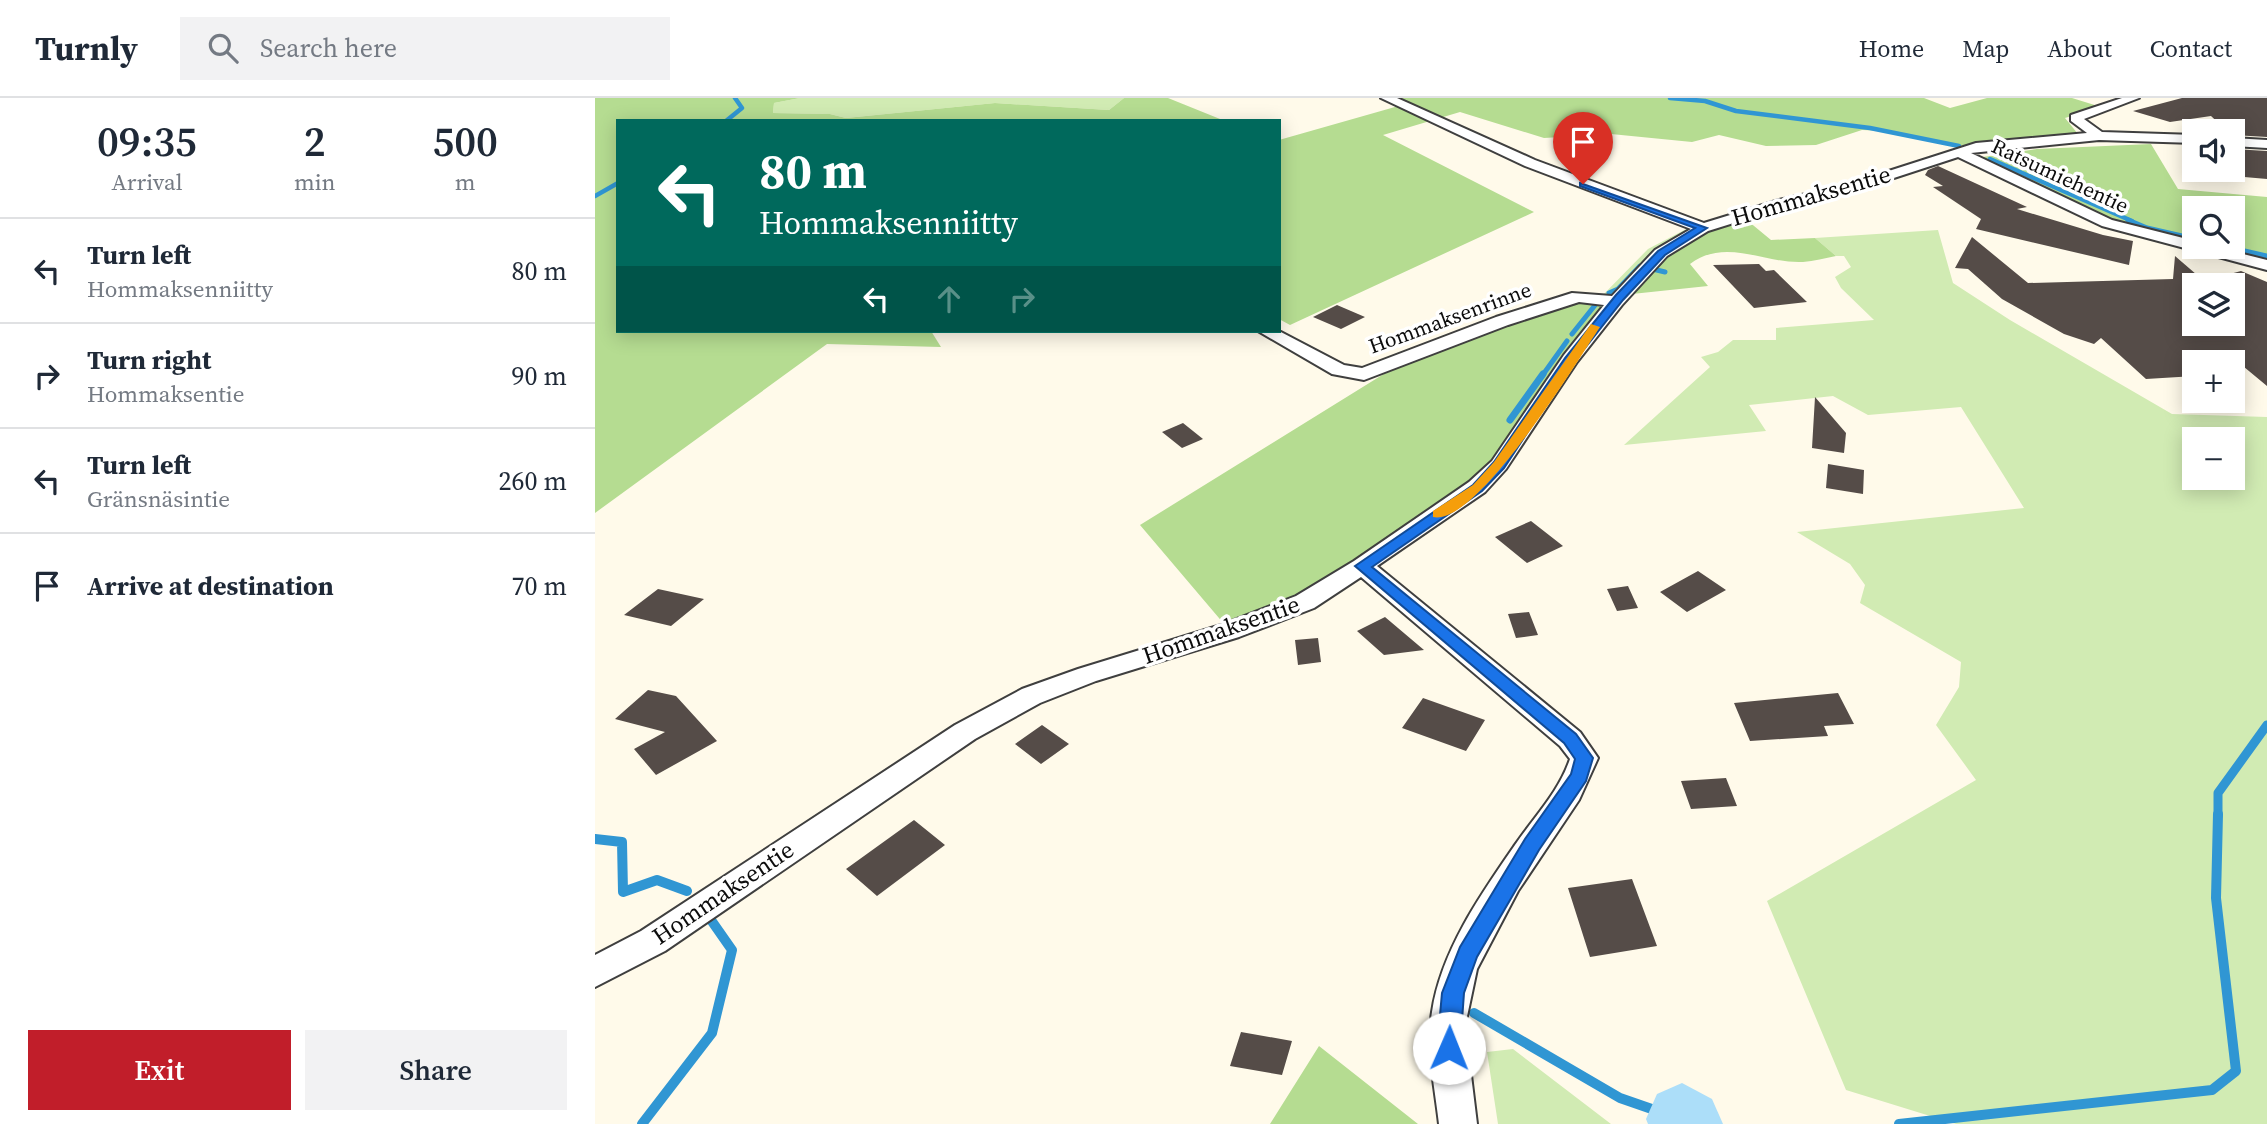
<!DOCTYPE html>
<html lang="en">
<head>
<meta charset="utf-8">
<style>
  body { margin:0; font-family:"Source Serif 4",serif; background:#f2f2f3; color:#1f2937; height:100vh; display:flex; flex-direction:column; font-size:26px; white-space:nowrap }
  * { box-sizing:border-box; margin:0 }
  p { font-size:23px; color:#747a83 }
  .icon { flex:none; width:38px; height:38px; fill:none; stroke:currentColor; stroke-width:2; stroke-linecap:round; stroke-linejoin:round }
  .map { position:relative; flex:1; overflow:hidden }
  .side { display:flex; flex-direction:column; background:#fff; width:595px }
  .side>* { flex:none }
  .banner { position:absolute; left:21px; top:21px; width:665px; height:214px; border-radius:0px; box-shadow:0 4px 18px #0003; background:#00695c; color:#fff; overflow:hidden }
  .controls { position:absolute; left:1587px; top:21px; display:grid; gap:14px }
  .controls a { display:grid; place-items:center; width:63px; height:63px; border-radius:0px; background:#fff; box-shadow:0 4px 18px #0003; font-size:35px }
  .pin { position:absolute; display:grid; place-items:center; width:60px; height:60px; color:#fff; margin:-72px -30px; border-radius:50% 50% 50% 0; rotate:-45deg; box-shadow:0 0 7px #0007 }
  .pin .icon { rotate:45deg }
  .me { position:absolute; width:77px; margin:-38px; rotate:1deg; stroke-linejoin:round; filter:drop-shadow(0 0 5px #0008) }
  .turn { display:flex; align-items:center; gap:24px; height:147px; padding:0 28px; font-size:32px }
  .turn .icon { width:91px; height:91px; stroke-width:2.5 }
  .turn b { display:block; font-size:49px; line-height:60px }
  .lanes { display:flex; align-items:center; height:66px; padding:0 28px; background:#0003; justify-content:center; gap:35px; direction:ltr }
  .lanes .off { opacity:.35 }
  .eta { display:flex; justify-content:space-evenly; align-items:center; height:119px; text-align:center }
  .eta b { font-size:42px; font-weight:600; line-height:49px }
  .action { display:flex; gap:14px; margin-top:auto; padding:14px 28px }
  .action a { flex:1; height:80px; border-radius:0px; background:#c11e2a; color:#fff; font-size:28px; font-weight:600; line-height:80px; text-align:center }
  .action a+a { background:#f2f2f3; color:#1f2937 }
  ul { padding:0; list-style:none }
  li { display:flex; align-items:center; gap:21px; height:105px; padding:0 28px; border-top:2px solid #e0e1e3 }
  li div { flex:1 }
  li b { display:block; font-size:26px }
  li em { font-style:normal }
  header { display:flex; align-items:center; gap:42px; box-sizing:border-box; height:98px; padding:0 35px; background:#fff; border-bottom:2px solid #e0e1e3 }
  header strong { font-size:33px }
  nav { display:flex; gap:38px; margin-inline-start:auto; font-size:24px }
  .search { width:490px; height:63px; background:#f2f2f3; display:flex; align-items:center; gap:18px; box-sizing:border-box; padding:0 24px; border-radius:0px; color:#747a83; font-size:26px }
  main { display:flex; flex:1; min-height:0 }
  .map>svg:first-child { display:block }
  .green { fill:#d1ebb3; fill-rule:evenodd }
  .forest { fill:#b5dc91 }
  .lines { fill:none; stroke-linecap:round; stroke-linejoin:round }
  .stream-far4 { stroke:#3096d3; stroke-width:4.5 }
  .stream-far3 { stroke:#3096d3; stroke-width:5 }
  .stream-far2 { stroke:#3096d3; stroke-width:7 }
  .stream-far1 { stroke:#3096d3; stroke-width:9 }
  .stream { stroke:#3096d3; stroke-width:10 }
  .river { fill:#acdef9; fill-rule:evenodd }
  .building { fill:#554c48; fill-rule:evenodd }
  .street-casing { stroke:#3f3f3f; stroke-width:4 }
  .street { fill:#fff; fill-rule:evenodd }
  .route { fill:#1a73e8; stroke:#114b97; stroke-width:2 }
  .slow { fill:#f59e0b }
  .labels { text-anchor:middle; stroke-width:7; stroke-linejoin:round; paint-order:stroke }
  .far-street-label { font-size:21px; fill:#0c0c0c; stroke:#fff }
  .street-label { font-size:24px; fill:#0c0c0c; stroke:#fff }
</style>
</head>
<body>
<header>
<strong>Turnly</strong>
<div class="search"><svg class="icon" aria-label="search" viewBox="0 0 24 24"><circle cx="10" cy="10" r="6"/><path d="M15 15l6 6"/></svg>Search here</div>
<nav><a>Home</a><a>Map</a><a>About</a><a>Contact</a></nav>
</header>
<main>
<section class="side">
<div class="eta">
<div><b>09:35</b><p>Arrival</p></div>
<div><b>2</b><p>min</p></div>
<div><b>500</b><p>m</p></div>
</div>
<ul>
<li><svg class="icon" aria-label="left" viewBox="0 0 24 24"><path d="M17 20v-9H6M10 6l-5 5 5 5"/></svg><div><b>Turn left</b><p>Hommaksenniitty</p></div><em>80 m</em></li>
<li><svg class="icon" aria-label="right" viewBox="0 0 24 24"><path d="M7 20v-9h11M14 6l5 5-5 5"/></svg><div><b>Turn right</b><p>Hommaksentie</p></div><em>90 m</em></li>
<li><svg class="icon" aria-label="left" viewBox="0 0 24 24"><path d="M17 20v-9H6M10 6l-5 5 5 5"/></svg><div><b>Turn left</b><p>Gränsnäsintie</p></div><em>260 m</em></li>
<li><svg class="icon" aria-label="arrive" viewBox="0 0 24 24"><path d="M6 21V4h12l-3 4 3 4H6"/></svg><div><b>Arrive at destination</b></div><em>70 m</em></li>
</ul>
<div class="action"><a>Exit</a><a>Share</a></div>
</section>
<div class="map">
<svg width="1672" height="1026" viewBox="0 0 1672 1026">
  <rect width="100%" height="100%" fill="#fffaea"/>
  <path class="green" d="M205,0H529L514,12L400,5L251,20L235,16L178,15L179,5Z
    M1097,128L1108,130L1021,203L1004,201L1053,151Z
    M1343,132L1358,185L1415,222L1577,316L1672,319V1026H1361L1251,992L1172,803L1381,682L1341,627L1364,589L1366,564L1265,505L1270,487L1255,466L1202,434L1429,410L1366,309L1273,317L1238,298L1154,307L1171,333L1029,347L1115,269L1106,259L1123,254L1138,242H1181V230L1279,222L1246,190L1240,179L1256,169L1249,158H1241L1220,140ZM1600,341H1638V380H1600Z
    M918,951L1016,1026H903L892,954Z"/>
  <path class="forest" d="M0,0H205L179,5L178,15L235,16L251,20L400,5L514,12L529,0H573L630,23H23V233H336L346,249L232,246L0,415Z
    M792,0H1329L1355,10L1392,0H1477L1506,9L1470,20L1483,36L1364,48L1293,33L1267,32L1221,47L1171,48L1124,37L1097,44L1016,36L949,40L865,14L788,37L939,114L695,227L684,221V42L807,7Z
    M1556,46L1583,91L1672,99V163L1607,149H1638V110H1600L1599,147L1531,127L1381,60L1442,51Z
    M1153,123L1176,142L1220,140L1241,158C1230,160 1219,163 1208,164C1169,166 1131,139 1095,166L1113,188L1037,196L1069,158L1110,132Z
    M983,199L1021,203L904,367L767,468L635,533L545,427L813,261Z
    M724,948L823,1026H675Z"/>
  <g class="lines">
    <path class="stream-far4" d="M1075,0L1110,3L1141,13L1275,30L1364,48
      M131,23L147,10L140,0
      M1395,61L1537,123
      M0,98L23,85"/>
    <path class="stream-far3" d="M1533,122L1552,130L1600,141
      M1632,149L1672,158
      M1014,195L1023,191L1045,168L1070,174
      M977,236L1001,206
      M947,278L972,243"/>
    <path class="stream-far2" d="M915,322L948,276"/>
    <path class="stream-far1" d="M1623,718V695L1672,627"/>
    <path class="stream" d="M0,741L27,744L28,794L62,782L92,793
      M879,915L1025,1000L1100,1026
      M47,1026L117,935L137,852L116,822
      M1304,1026L1617,992L1641,973L1621,800L1623,716"/>
    <path class="river" d="M1087,985L1117,1001L1128,1026H1053L1051,1021L1062,996Z"/>
  </g>
  <path class="building" d="M1587,0H1672V39L1638,37V33H1632L1616,18L1575,24L1538,13Z
    M1638,51L1672,53V81L1638,78Z
    M1343,68L1432,109L1422,111L1508,137L1538,143L1534,167L1381,131L1386,121L1338,89L1348,88L1330,77L1333,72Z
    M1377,139L1433,185L1578,181L1580,158L1609,183L1646,173L1672,184V288L1631,254H1600V278L1551,281L1506,240L1499,246L1469,236L1407,201L1373,171L1360,170ZM1600,187H1638V226H1600Z
    M1164,166L1171,173L1179,172L1212,204L1159,210L1118,167Z
    M742,207L770,219L746,231L718,219Z
    M1220,299L1251,335L1249,355L1217,350Z
    M588,325L608,341L587,350L567,334Z
    M1233,366L1269,372L1268,396L1231,390Z
    M936,423L968,448L932,465L900,439Z
    M1103,473L1131,492L1092,514L1065,494Z
    M1033,488L1043,510L1022,513L1012,491Z
    M63,491L109,501L76,528L29,517Z
    M934,514L943,537L921,540L913,516Z
    M790,519L829,552L789,557L762,533Z
    M723,540L726,564L703,567L700,542Z
    M53,592L81,598L122,643L61,677L39,651L70,634L20,621Z
    M1243,595L1259,626L1229,628L1233,638L1155,643L1139,605Z
    M828,600L890,622L871,653L807,630Z
    M447,627L474,646L446,666L420,646Z
    M1131,680L1142,708L1096,711L1086,683Z
    M319,722L350,747L282,798L251,771Z
    M1037,781L1062,848L995,859L973,790Z
    M646,934L697,943L687,977L635,968Z"/>
  <g class="lines">
    <defs>
      <path id="street" d="M786,0H802L940,62L1109,125L1184,102L1247,88L1381,45L1492,35L1476,23V17L1527,0H1544L1489,21L1507,34L1600,37V45L1504,42L1376,55L1517,122L1600,143V149H1620L1672,162V172L1507,128L1363,59L1256,94L1193,108L1113,133L1072,158L1027,207L982,264L911,371L890,394L782,468L985,634L1003,660L984,702L923,793L882,871L870,928L882,1026H844C840,990 831,951 837,914C846,853 886,796 920,747C939,719 964,694 975,661L965,648L766,479L719,510L644,539L501,583L445,605L380,641L70,853L0,889V857L46,833L360,627L427,591L483,571L626,527L701,498L759,463L874,384L897,363L969,257L1009,207L984,204L913,227L769,282L737,276L663,233H684L749,267L767,270L901,219L977,195L1017,198L1060,152L1096,131L930,68Z
        M1638,40L1672,42V50L1638,48Z"/>
    </defs>
    <use href="#street" class="street-casing"/>
    <use href="#street" class="street"/>
  </g>
  <path class="route" d="M985,85L1112,130L1070,157L1028,202L979,264L909,370L887,393L777,469L981,636L998,660L991,683L944,752L882,859L869,895L865,950L862,957L854,960L846,957L842,950L847,895L865,849L930,741L976,676L980,661L969,645L760,468L878,387L899,364L970,260L1021,197L1063,153L1100,130L985,88Z"/>
  <path class="slow" d="M996,226L1005,229C982,263 882,429 838,419V413L878,387L899,364Z"/>
  <g class="labels">
    <g class="far-street-label">
      <text transform="translate(1465 78) rotate(25)" y="7">Ratsumiehentie</text>
      <text transform="translate(855 220) rotate(-20)" y="7">Hommaksenrinne</text>
    </g>
    <g class="street-label">
      <text transform="translate(1216 98) rotate(-16)" y="8">Hommaksentie</text>
      <text transform="translate(626 532) rotate(-19)" y="8">Hommaksentie</text>
      <text transform="translate(128 795) rotate(-34)" y="8">Hommaksentie</text>
    </g>
  </g>
</svg>
<div class="controls">
<a><svg class="icon" aria-label="sound" viewBox="0 0 24 24"><path d="M4 9h4l5-4v14l-5-4H4zM17 9q2 3 0 6"/></svg></a>
<a><svg class="icon" aria-label="search" viewBox="0 0 24 24"><circle cx="10" cy="10" r="6"/><path d="M15 15l6 6"/></svg></a>
<a><svg class="icon" aria-label="layers" viewBox="0 0 24 24"><path d="M12 4l9 5-9 5-9-5zM3 14l9 5 9-5"/></svg></a>
<a>+</a>
<a>−</a>
</div>
<div class="pin" style="left:988px;top:86px;background:#d93025"><svg class="icon" aria-label="arrive" viewBox="0 0 24 24"><path d="M6 21V4h12l-3 4 3 4H6"/></svg></div>
<svg class="me" style="left:854px;top:950px" viewBox="-20 -20 40 40"><circle r="19" fill="#fff"/><path d="M0-13L10 11 0 6-10 11z" fill="#1a73e8"/></svg>
<div class="banner">
<div class="turn"><svg class="icon" aria-label="left" viewBox="0 0 24 24"><path d="M17 20v-9H6M10 6l-5 5 5 5"/></svg><div><b>80 m</b>Hommaksenniitty</div></div>
<div class="lanes"><svg class="icon" aria-label="left" viewBox="0 0 24 24"><path d="M17 20v-9H6M10 6l-5 5 5 5"/></svg><svg class="icon off" aria-label="ahead" viewBox="0 0 24 24"><path d="M12 20V5M6 11l6-6 6 6"/></svg><svg class="icon off" aria-label="right" viewBox="0 0 24 24"><path d="M7 20v-9h11M14 6l5 5-5 5"/></svg></div>
</div>
</div>
</main>
</body>
</html>
